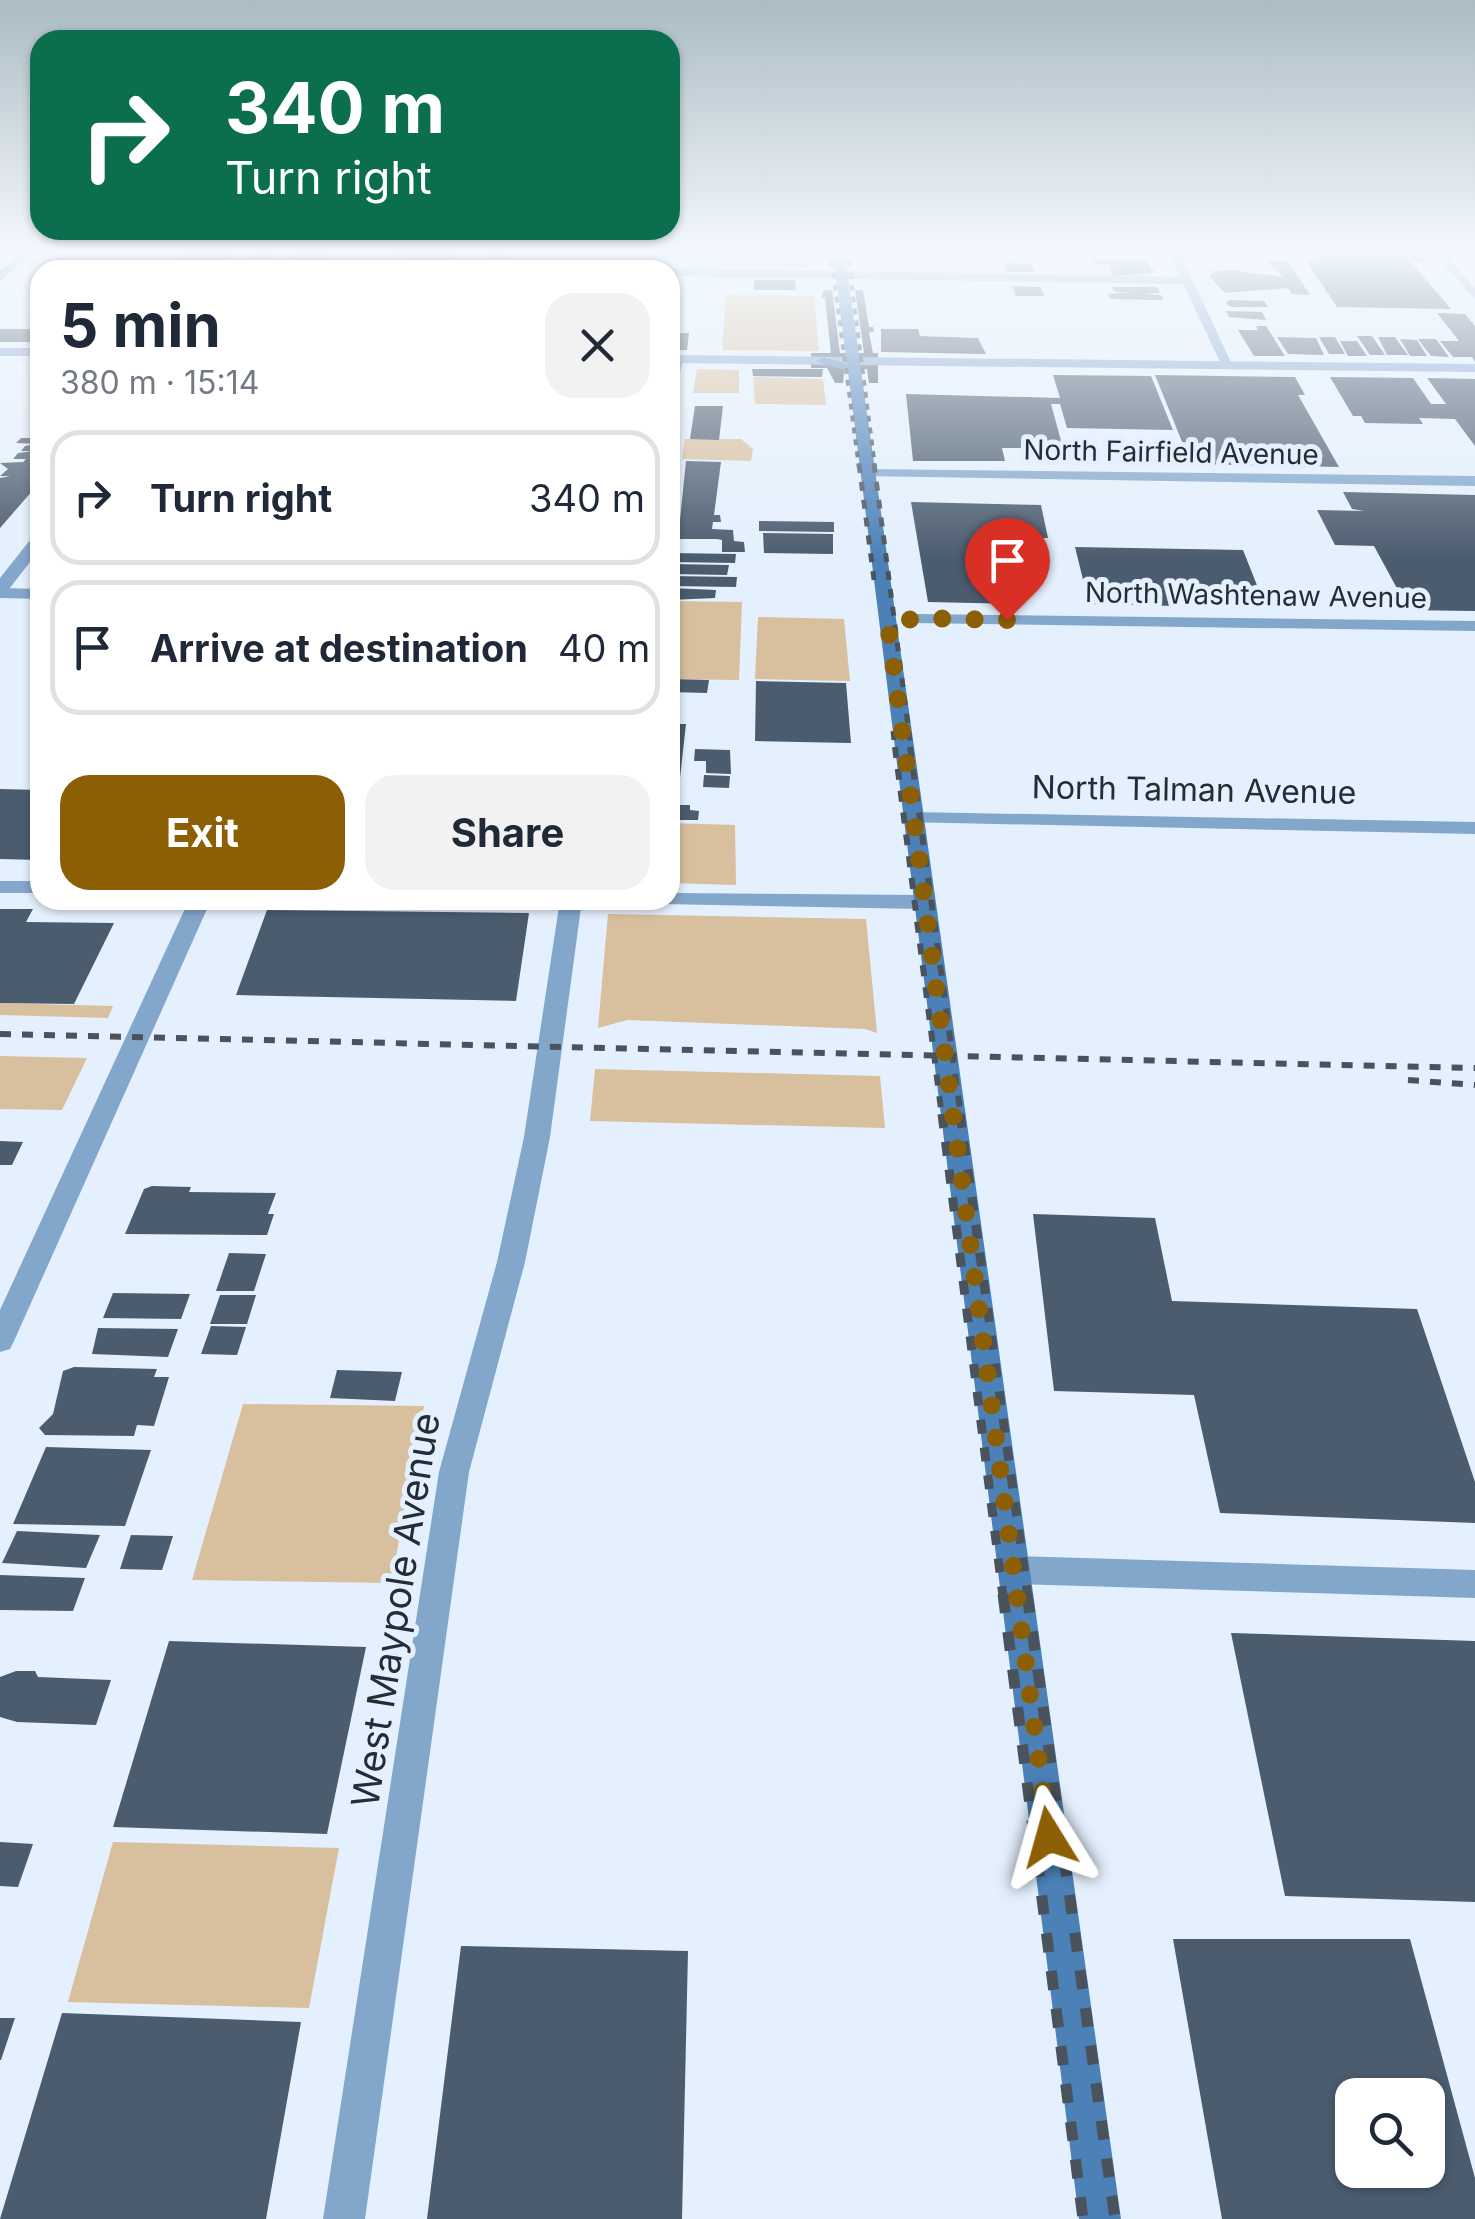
<!DOCTYPE html>
<html lang="en">
<head>
<meta charset="utf-8">
<style>
  body { margin:0; font-family:Inter,sans-serif; background:#f2f2f3; color:#1f2937; height:100vh; display:flex; flex-direction:column; font-size:38px; white-space:nowrap }
  * { box-sizing:border-box; margin:0 }
  p { font-size:32px; color:#747a83 }
  .icon { flex:none; width:55px; height:55px; fill:none; stroke:currentColor; stroke-width:2; stroke-linecap:round; stroke-linejoin:round }
  .map { position:relative; flex:1; overflow:hidden }
  .details { position:absolute; left:30px; top:260px; width:650px; height:650px; display:flex; flex-direction:column; background:#fff; border-radius:30px; box-shadow:0 2px 8px #0004 }
  .details>* { flex:none }
  .banner { position:absolute; left:30px; top:30px; width:650px; height:210px; border-radius:30px; box-shadow:0 2px 8px #0004; background:#0b6e4f; color:#fff; overflow:hidden }
  .tools { position:absolute; left:1335px; top:2078px; display:grid; gap:20px }
  .tools a { display:grid; place-items:center; width:110px; height:110px; border-radius:20px; background:#fff; box-shadow:0 2px 8px #0004; font-size:50px }
  .pin { position:absolute; display:grid; place-items:center; width:85px; height:85px; color:#fff; margin:-102px -42px; border-radius:50% 50% 50% 0; rotate:-45deg; box-shadow:0 0 10px #0007 }
  .pin .icon { rotate:45deg }
  .me { position:absolute; width:110px; margin:-55px; rotate:352deg; stroke-linejoin:round; filter:drop-shadow(0 0 8px #0008) }
  .turn { display:flex; align-items:center; gap:35px; height:210px; padding:0 30px; font-size:45px }
  .turn .icon { width:130px; height:130px; stroke-width:2.5 }
  .turn b { display:block; font-size:70px; line-height:85px }
  .round { display:grid; place-items:center; flex:none; width:105px; height:105px; border-radius:30px; background:#f2f2f3 }
  .overview { display:flex; align-items:center; justify-content:space-between; height:170px; padding:0 30px }
  h1 { font-size:60px; font-weight:700; line-height:75px }
  .cta { display:flex; gap:20px; margin-top:auto; padding:20px 30px }
  .cta a { flex:1; height:115px; border-radius:30px; background:#8d5f05; color:#fff; font-size:40px; font-weight:700; line-height:115px; text-align:center }
  .cta a+a { background:#f2f2f3; color:#1f2937 }
  ul { padding:0; list-style:none }
  li { display:flex; align-items:center; gap:30px; height:135px; margin:0 20px 15px; padding:0 10px; border:5px solid #e0e1e3; border-radius:30px }
  li div { flex:1 }
  li b { display:block; font-size:38px }
  li em { font-style:normal }
  .map>svg:first-child { display:block }
  .green { fill:#d8bf9d }
  .building { fill:#4b5c6f; fill-rule:evenodd }
  .lines { fill:none; stroke-linecap:round; stroke-linejoin:round }
  .minor { fill:#83a6cb; fill-rule:evenodd }
  .tertiary { fill:#83a6cb; fill-rule:evenodd }
  .secondary { fill:#4c81b8; fill-rule:evenodd }
  .rail-far4 { stroke:#4a535c; stroke-width:4; stroke-dasharray:6 6; stroke-linecap:butt }
  .rail-far3 { stroke:#4a535c; stroke-width:5; stroke-dasharray:9 9; stroke-linecap:butt }
  .rail-far2 { stroke:#4a535c; stroke-width:6; stroke-dasharray:11 11; stroke-linecap:butt }
  .rail-far1 { stroke:#4a535c; stroke-width:9; stroke-dasharray:14 14; stroke-linecap:butt }
  .rail { stroke:#4a535c; stroke-width:11; stroke-dasharray:19 19; stroke-linecap:butt }
  .route { stroke:#8d5f05; stroke-width:18; stroke-dasharray:0 32.4 }
  .labels { text-anchor:middle; stroke-width:10; stroke-linejoin:round; paint-order:stroke }
  .far-street-label { font-size:28px; fill:#242c34; stroke:#e4f0fd }
  .street-label { font-size:32px; fill:#242c34; stroke:#e4f0fd }
  .near-street-label { font-size:38px; fill:#242c34; stroke:#e4f0fd }
</style>
</head>
<body>
<div class="map">
<svg width="1475" height="2219" viewBox="0 0 1475 2219">
  <rect width="100%" height="100%" fill="#e4f0fd"/>
  <path class="green" d="M726,249H809L811,268L724,267Z
    M726,295L814,296L819,351L722,350Z
    M697,369L739,370V393H693Z
    M753,377L823,379L826,405L755,404Z
    M685,439H741L753,449L751,461L682,459Z
    M670,601L742,602L739,680L670,679Z
    M758,617L844,619L850,681L755,679Z
    M670,823L735,825L736,885L670,883Z
    M608,914L866,919L877,1033L865,1029L627,1020L598,1028Z
    M0,1003L113,1006L108,1018L0,1015Z
    M0,1056L87,1058L62,1110L0,1109Z
    M595,1069L880,1076L885,1128L590,1121Z
    M243,1404L424,1406L391,1583L192,1580Z
    M113,1842L339,1848L309,2008L68,2002Z"/>
  <path class="building" d="M201,249H236L218,270L165,269L185,254L209,252H198Z
    M301,249H327L324,257H328L323,264L291,263Z
    M399,249L435,251L456,249L450,261L408,260L412,255L396,254Z
    M984,249H1074L1076,254L985,253Z
    M1248,249H1281L1286,256H1252Z
    M1306,249H1414L1426,261L1411,262L1451,309L1337,307L1306,261H1315Z
    M1093,259H1145L1155,273L1113,276L1109,265H1128L1095,264Z
    M1267,261H1288L1310,295L1292,294L1288,288L1225,293L1210,277L1213,271L1232,270L1283,277Z
    M1006,263L1031,264L1034,272H1005Z
    M288,265H300L343,266L341,270H282Z
    M754,280H795L796,290H754Z
    M1012,286L1041,287L1044,296H1016Z
    M1112,287H1157L1160,293L1142,294L1161,295L1163,300L1110,299L1108,294L1133,292H1115Z
    M824,290H832L840,353H846L843,383H835L827,368H811V353H831L825,298H821Z
    M855,290H863L869,327H873L874,332H869L873,353H878V383H869L867,369H860L858,353H864Z
    M1229,300L1264,301L1268,307H1232L1226,304Z
    M1226,311L1262,312L1266,320L1229,317Z
    M1437,313L1465,314L1475,326V362L1472,357H1453L1440,341H1459Z
    M1256,326H1266L1285,356H1254L1238,330H1258Z
    M0,329H40V342H0Z
    M881,329H918L920,336L978,338L986,354L881,352Z
    M673,333H689L687,350H671Z
    M1357,336H1372L1385,355H1370Z
    M1277,337L1316,338L1324,355L1288,354Z
    M1319,337H1335L1345,354H1329Z
    M1378,337H1395L1408,355H1387Z
    M1400,339L1417,340L1427,356H1410Z
    M1418,339H1436L1449,357L1431,356Z
    M1340,341H1357L1367,356H1348Z
    M752,369H823L822,377L753,376Z
    M1053,375L1151,376L1173,430L1067,428L1060,404H1051L1063,448H1002L1005,461H913L906,394L1060,398Z
    M1155,375L1295,377L1305,395H1298L1339,467L1191,464Z
    M1330,377L1413,378L1431,404H1446L1427,378L1475,379V446L1455,419L1419,418L1423,424L1365,423L1361,416H1353Z
    M695,406H723L719,440L690,439Z
    M21,438H40V482L0,528V478L10,476H0L8,469L0,463L23,462L26,459H13L18,453L33,451H21L25,446L39,444L16,443Z
    M686,461L721,462L714,515H720L721,522H713L712,529L733,530L734,541L744,542L745,552H722V540L717,539H678Z
    M1343,492L1475,495V611L1402,610L1393,592H1399L1374,546L1335,545L1317,510L1364,511L1352,509Z
    M911,502L1041,505L1048,538H1010L1024,604L928,602Z
    M759,521L834,522V532L759,531Z
    M763,533L833,534V554L764,553Z
    M1075,547L1243,550L1266,608L1089,604Z
    M672,553L736,554L735,563L670,562Z
    M670,564L729,565L727,575L670,574Z
    M670,576L737,577L736,587L670,586Z
    M670,588L716,590L715,598L670,600Z
    M670,679L709,680L707,693L670,692Z
    M756,681L846,683L851,743L755,741Z
    M670,724H686L679,787H670Z
    M695,749L730,750L731,774L706,773V761H694Z
    M704,775L730,776L729,788L703,787Z
    M0,789L40,790V860L0,859Z
    M670,805H690V810L699,811L698,820H670Z
    M0,909H33L26,922L114,923L74,1004L0,1003Z
    M267,910L529,913L516,1001L236,995Z
    M0,1141L23,1142L12,1165H0Z
    M152,1186L191,1187L189,1192L276,1193L268,1214H274L267,1235L125,1234L144,1189Z
    M1033,1214L1155,1218L1172,1301L1417,1309L1475,1482V1523L1220,1513L1194,1395L1054,1391Z
    M229,1253L266,1254L254,1291H216Z
    M113,1293L190,1294L181,1319L103,1318Z
    M220,1295H256L247,1324H210Z
    M211,1326L246,1327L237,1355L201,1354Z
    M98,1328L178,1329L168,1357L92,1354Z
    M74,1367L157,1369L154,1377H169L154,1426L137,1425L134,1436L45,1435L39,1428L53,1414L63,1371Z
    M337,1370L402,1372L395,1401L330,1398Z
    M46,1447L151,1450L125,1526L13,1524Z
    M17,1531L100,1535L86,1568L2,1563Z
    M131,1535L173,1536L162,1570L120,1569Z
    M0,1575L85,1578L73,1611L0,1610Z
    M1231,1633L1475,1641V1902L1285,1896Z
    M169,1641L366,1647L327,1834L113,1827Z
    M16,1671H35L38,1677L111,1680L96,1725L17,1722L0,1717V1677Z
    M0,1842L33,1844L18,1887L0,1886Z
    M1173,1939H1410L1475,2178V2219H1222ZM1352,2095H1428V2170H1352Z
    M461,1946L688,1951L682,2219H427Z
    M62,2013L301,2022L266,2219H0Z
    M0,2018H15L1,2060H0Z"/>
  <g class="lines">
    <path class="minor" d="M1166,249H1178L1234,369L1222,366L1183,284L670,276V270H666L670,268L1180,277Z
      M0,252L30,255L0,258Z
      M676,355L683,359L677,387L670,391V358Z
      M867,469L1475,476V486L862,476L860,473Z
      M0,588L40,589V599L0,598Z
      M916,614L1475,621V631L910,623V615Z
      M912,812L1475,822V834L905,822L902,818Z
      M0,881H40V893H0Z
      M670,893L922,895L933,902L922,909L662,904L660,900H670Z
      M560,900H582L550,1137L525,1262L469,1472L365,2219H323L439,1472L497,1262L524,1137Z
      M1013,1556L1475,1570V1598L1013,1584L1002,1580L997,1570L1002,1560Z"/>
    <path class="tertiary" d="M260,249H272L256,270H244Z
      M493,249H504L494,270H482Z
      M1430,249H1441L1475,288V299Z
      M0,348H40V356H0Z
      M670,355L1475,364V372L670,363Z
      M40,533V549L6,593L0,594V578L34,535Z
      M189,900H211L14,1341L10,1349L0,1352V1310Z"/>
    <path class="secondary" d="M25,249H37L0,281V271Z
      M832,249H844L1121,2219H1079L848,372L816,361L823,357L847,364Z"/>
    <path class="rail-far4" d="M830,249L859,467
      M847,249L875,467"/>
    <path class="rail-far3" d="M859,464L875,587
      M874,464L911,749
      M893,731L895,749"/>
    <path class="rail-far2" d="M895,747L942,1117
      M910,747L961,1117
      M0,1034L1475,1068
      M1408,1080L1475,1085"/>
    <path class="rail-far1" d="M942,1114L1003,1596
      M960,1114L1028,1596"/>
    <path class="rail" d="M1003,1594L1083,2219
      M1027,1594L1115,2219"/>
  </g>
  <linearGradient id="sky" x2="0" y2="1"><stop stop-color="#abbcc3"/><stop offset="0.45" stop-color="#f3f8fe"/><stop offset="1" stop-color="#f3f8fe" stop-opacity="0"/></linearGradient>
  <rect width="1475" height="559" fill="url(#sky)"/>
  <g class="lines">
    <path class="route" d="M1007,620L916,618L888,625L1049,1837"/>
  </g>
  <g class="labels">
    <g class="far-street-label">
      <text transform="translate(1171 452) rotate(1)" y="10">North Fairfield Avenue</text>
      <text transform="translate(1256 595) rotate(1)" y="10">North Washtenaw Avenue</text>
    </g>
    <g class="street-label">
      <text transform="translate(1194 790) rotate(1)" y="11">North Talman Avenue</text>
    </g>
    <g class="near-street-label">
      <text transform="translate(396 1610) rotate(-81)" y="13">West Maypole Avenue</text>
    </g>
  </g>
</svg>
<div class="tools">
<a><svg class="icon" aria-label="search" viewBox="0 0 24 24"><circle cx="10" cy="10" r="6"/><path d="M15 15l6 6"/></svg></a>
</div>
<div class="pin" style="left:1007px;top:620px;background:#d93025"><svg class="icon" aria-label="arrive" viewBox="0 0 24 24"><path d="M6 21V4h12l-3 4 3 4H6"/></svg></div>
<svg class="me" style="left:1049px;top:1837px" viewBox="-20 -20 40 40"><path d="M0-17L14 15 0 8-14 15z" fill="#8d5f05" stroke="#fff" stroke-width="4"/></svg>
<div class="banner">
<div class="turn"><svg class="icon" aria-label="right" viewBox="0 0 24 24"><path d="M7 20v-9h11M14 6l5 5-5 5"/></svg><div><b>340 m</b>Turn right</div></div>
</div>
<section class="details">
<div class="overview"><div><h1>5 min</h1><p>380 m · 15:14</p></div><a class="round"><svg class="icon" aria-label="close" viewBox="0 0 24 24"><path d="M6 6l12 12M18 6L6 18"/></svg></a></div>
<ul>
<li><svg class="icon" aria-label="right" viewBox="0 0 24 24"><path d="M7 20v-9h11M14 6l5 5-5 5"/></svg><div><b>Turn right</b></div><em>340 m</em></li>
<li><svg class="icon" aria-label="arrive" viewBox="0 0 24 24"><path d="M6 21V4h12l-3 4 3 4H6"/></svg><div><b>Arrive at destination</b></div><em>40 m</em></li>
</ul>
<div class="cta"><a>Exit</a><a>Share</a></div>
</section>
</div>
</body>
</html>
